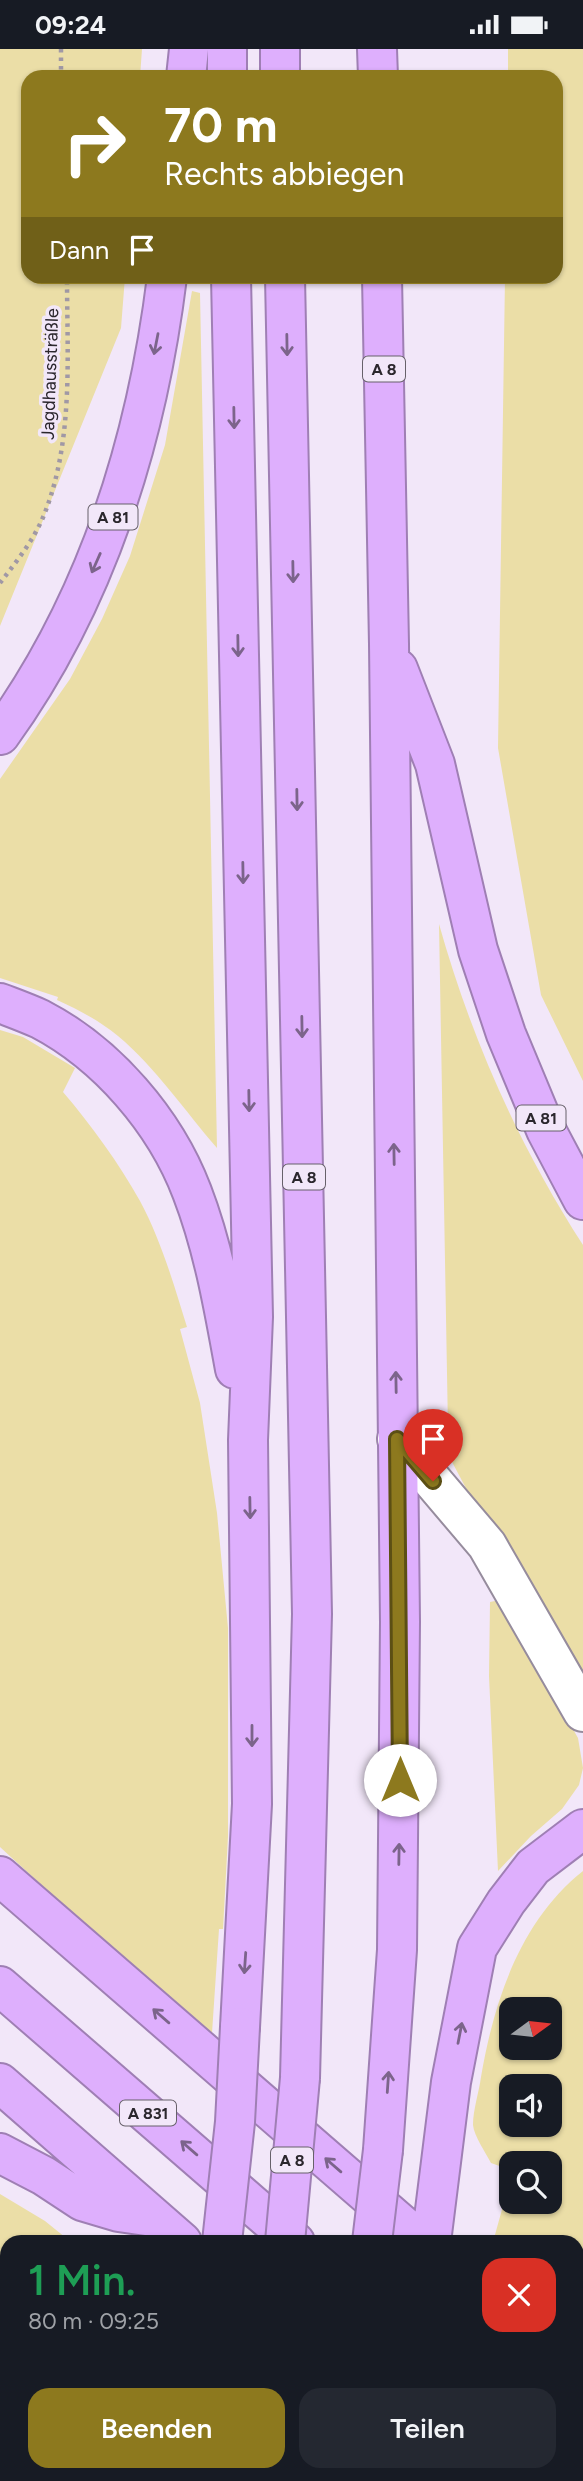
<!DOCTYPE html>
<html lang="de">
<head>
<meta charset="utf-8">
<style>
  body { margin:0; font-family:Figtree,sans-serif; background:#242831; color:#f1f3f6; height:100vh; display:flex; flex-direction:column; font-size:26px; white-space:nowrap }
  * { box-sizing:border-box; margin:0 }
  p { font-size:23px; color:#9ea1a6 }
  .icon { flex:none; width:38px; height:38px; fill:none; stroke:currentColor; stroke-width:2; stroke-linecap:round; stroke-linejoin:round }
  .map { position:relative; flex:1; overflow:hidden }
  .side { position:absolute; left:0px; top:2186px; width:584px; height:247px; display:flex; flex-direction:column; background:#171b24; border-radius:21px 21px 0 0; box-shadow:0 2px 5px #0004 }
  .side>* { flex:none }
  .hud { position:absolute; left:21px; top:21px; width:542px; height:214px; border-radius:21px; box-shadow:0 2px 5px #0004; background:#8d791e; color:#fff; overflow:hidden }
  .needle { width:46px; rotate:75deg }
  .fabs { position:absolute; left:499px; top:1948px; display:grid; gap:14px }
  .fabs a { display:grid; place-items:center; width:63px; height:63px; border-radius:14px; background:#171b24; box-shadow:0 2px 5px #0004; font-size:35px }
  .pin { position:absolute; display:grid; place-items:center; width:60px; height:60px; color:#fff; margin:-72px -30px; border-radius:50% 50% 50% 0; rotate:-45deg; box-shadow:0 0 7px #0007 }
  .pin .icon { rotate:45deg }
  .me { position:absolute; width:77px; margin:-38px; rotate:0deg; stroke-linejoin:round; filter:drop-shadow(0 0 5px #0008) }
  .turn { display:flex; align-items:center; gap:24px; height:147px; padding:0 28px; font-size:32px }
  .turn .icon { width:91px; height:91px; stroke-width:2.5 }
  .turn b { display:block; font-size:49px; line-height:60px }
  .then { display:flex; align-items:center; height:66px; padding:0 28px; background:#0003; gap:14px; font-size:26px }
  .round { display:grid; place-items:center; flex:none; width:74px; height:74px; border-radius:21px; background:#242831 }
  .head { display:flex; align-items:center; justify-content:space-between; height:119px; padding:0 28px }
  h1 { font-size:42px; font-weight:600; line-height:52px; color:#1e9e55 }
  .action { display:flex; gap:14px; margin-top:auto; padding:14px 28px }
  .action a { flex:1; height:80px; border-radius:21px; background:#8d791e; color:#fff; font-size:28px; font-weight:600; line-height:80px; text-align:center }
  .action a+a { background:#242831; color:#f1f3f6 }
  .status { display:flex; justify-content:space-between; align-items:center; height:49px; padding:0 35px; background:#171b24; direction:ltr }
  .status svg { height:19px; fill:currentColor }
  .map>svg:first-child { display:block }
  .green { fill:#ebdea7; fill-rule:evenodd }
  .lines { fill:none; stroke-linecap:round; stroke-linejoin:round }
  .minor-casing { stroke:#968c9d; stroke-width:42 }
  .highway-casing { stroke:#9f7fb4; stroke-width:42 }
  .path { stroke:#a098a5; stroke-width:4.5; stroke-dasharray:3.5 5; stroke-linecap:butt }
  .minor { stroke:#fff; stroke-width:38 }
  .highway { stroke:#deaffd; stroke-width:38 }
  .highway-bridge-casing { stroke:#9f7fb4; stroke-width:42; stroke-linecap:butt }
  .highway-bridge { stroke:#deaffd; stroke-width:38 }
  .oneway { stroke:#7c648b }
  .route-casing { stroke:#5c4f14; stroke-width:18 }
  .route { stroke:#8d791e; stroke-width:12 }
  .labels { text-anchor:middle; stroke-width:7; stroke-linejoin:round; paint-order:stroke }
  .shield { fill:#f2e7f9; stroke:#67616a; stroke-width:2 }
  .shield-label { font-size:16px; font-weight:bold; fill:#2b272d }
  .street-label { font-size:18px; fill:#2b272d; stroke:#f2e7f9 }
</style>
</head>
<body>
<div class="status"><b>09:24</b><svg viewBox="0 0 49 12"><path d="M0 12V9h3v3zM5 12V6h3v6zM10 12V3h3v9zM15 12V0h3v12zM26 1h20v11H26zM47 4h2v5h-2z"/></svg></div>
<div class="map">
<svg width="583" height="2432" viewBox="0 0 583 2432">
  <rect width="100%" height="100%" fill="#f2e7f9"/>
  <path class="green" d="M0,0H142L140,28H28V228H125L121,279L0,577Z
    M508,0H583V1032L541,946L498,699L505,228H556V28H508Z
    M192,242L200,244L217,1099C185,1062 156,1019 118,987C100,972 79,961 57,951L58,948L0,929V730L70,630L102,570L130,507L165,396Z
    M439,875C471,989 519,1097 583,1196V1633L476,1458L443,1396V1381L448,1380Z
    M0,981L23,988L75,1019L63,1043C92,1077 118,1113 140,1152C161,1191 174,1236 187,1278L180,1280L200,1354L217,1464L228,1579V1787L223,1880H219L212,1984L47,1841L0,1798Z
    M500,1551L578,1689L583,1719L579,1736L562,1760L531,1787L498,1822L489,1627L490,1553Z
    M583,1822V2304L578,2299V2193H493L511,2128V2152H550V2114H511V2121L491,2114C486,2104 474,2087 473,2076C473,2061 479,2043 481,2028C494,1952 520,1872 583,1822ZM511,1960H550V1998H511ZM511,2037H550V2076H511Z
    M0,2145L45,2172L71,2193H7V2426H137L136,2432H0Z"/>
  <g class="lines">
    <defs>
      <path id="minor" d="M397,1390L487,1496L583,1663"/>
      <path id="highway" d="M227,0V28
        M280,0V28
        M377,0L378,28
        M186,28L189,0
        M231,228L253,1268L248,1391L252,1755L240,1978
        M285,228L312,1565L300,2029
        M382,228L389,595L400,1573L397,1901L383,2101
        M398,620L435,715L478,901L506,985L546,1081L583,1151
        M0,686C97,552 147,390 167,228
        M0,954C13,959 27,964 40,970C107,1005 165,1072 192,1143C214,1200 224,1260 235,1320
        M0,1827L422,2193
        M0,1937L295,2193
        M0,2034L182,2193
        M0,2104L44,2127L82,2152L119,2163L153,2168
        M431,2193L451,2033L477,1899L506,1853L533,1818L583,1780
        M578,2325L583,2329
        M443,2426L450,2432
        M566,2426L581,2432
        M165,2432L167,2426
        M193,2432L194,2426
        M253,2432L254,2426
        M340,2432L341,2426
        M400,2432L401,2426"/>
    </defs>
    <use href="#minor" class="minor-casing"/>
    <use href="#highway" class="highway-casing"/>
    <path class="path" d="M61,0V28
      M0,534C16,513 34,491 44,466C74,391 67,307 67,228"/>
    <use href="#minor" class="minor"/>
    <use href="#highway" class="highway"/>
    <defs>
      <path id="highway-bridge" d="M222,2193L235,2073L240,1978
        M285,2193L300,2029
        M372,2193L383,2101"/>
    </defs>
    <use href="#highway-bridge" class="highway-bridge-casing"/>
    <use href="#highway-bridge" class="highway-bridge"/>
  </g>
  <defs><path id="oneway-shaft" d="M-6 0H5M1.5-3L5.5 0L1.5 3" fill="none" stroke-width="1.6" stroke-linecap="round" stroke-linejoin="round" transform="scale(1.75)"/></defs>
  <g class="oneway">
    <use href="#oneway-shaft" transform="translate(156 295) rotate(101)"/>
    <use href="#oneway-shaft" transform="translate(287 296) rotate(89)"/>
    <use href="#oneway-shaft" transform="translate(234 369) rotate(89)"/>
    <use href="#oneway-shaft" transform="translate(96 514) rotate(114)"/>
    <use href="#oneway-shaft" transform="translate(293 523) rotate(89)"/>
    <use href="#oneway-shaft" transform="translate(238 597) rotate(89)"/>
    <use href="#oneway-shaft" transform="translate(297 751) rotate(89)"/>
    <use href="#oneway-shaft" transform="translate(243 824) rotate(89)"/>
    <use href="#oneway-shaft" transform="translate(302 978) rotate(89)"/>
    <use href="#oneway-shaft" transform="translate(249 1052) rotate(89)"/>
    <use href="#oneway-shaft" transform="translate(394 1105) rotate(-91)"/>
    <use href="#oneway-shaft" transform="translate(396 1333) rotate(-91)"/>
    <use href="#oneway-shaft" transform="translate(250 1459) rotate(89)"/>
    <use href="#oneway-shaft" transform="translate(252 1687) rotate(90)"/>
    <use href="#oneway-shaft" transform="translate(399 1805) rotate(-89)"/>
    <use href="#oneway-shaft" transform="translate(245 1914) rotate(94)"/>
    <use href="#oneway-shaft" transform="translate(161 1967) rotate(-139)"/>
    <use href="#oneway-shaft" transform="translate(460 1984) rotate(-79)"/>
    <use href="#oneway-shaft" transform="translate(388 2033) rotate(-86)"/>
    <use href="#oneway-shaft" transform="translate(189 2099) rotate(-139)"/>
    <use href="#oneway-shaft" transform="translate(333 2116) rotate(-139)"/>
  </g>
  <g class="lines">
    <defs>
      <path id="route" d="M400,1731L397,1390L433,1432"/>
    </defs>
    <use href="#route" class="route-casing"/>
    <use href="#route" class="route"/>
  </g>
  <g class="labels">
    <g class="shield">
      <rect x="363" y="307.5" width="42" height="25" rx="5"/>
      <rect x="88.5" y="455.5" width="49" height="25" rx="5"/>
      <rect x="516.5" y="1056.5" width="49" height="25" rx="5"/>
      <rect x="283" y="1115.5" width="42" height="25" rx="5"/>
      <rect x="120" y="2051.5" width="56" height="25" rx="5"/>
      <rect x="271" y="2098.5" width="42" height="25" rx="5"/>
    </g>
    <g class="shield-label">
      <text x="384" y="326">A 8</text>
      <text x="113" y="474">A 81</text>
      <text x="541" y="1075">A 81</text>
      <text x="304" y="1134">A 8</text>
      <text x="148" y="2070">A 831</text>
      <text x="292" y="2117">A 8</text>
    </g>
    <g class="street-label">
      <text transform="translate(50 325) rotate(-88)" y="6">Jagdhaussträßle</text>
    </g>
  </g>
</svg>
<div class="fabs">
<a><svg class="needle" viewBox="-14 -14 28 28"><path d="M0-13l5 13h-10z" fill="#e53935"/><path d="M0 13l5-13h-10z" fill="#9ea1a6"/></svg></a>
<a><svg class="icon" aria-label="sound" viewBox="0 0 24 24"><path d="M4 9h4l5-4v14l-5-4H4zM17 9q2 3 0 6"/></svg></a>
<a><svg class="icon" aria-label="search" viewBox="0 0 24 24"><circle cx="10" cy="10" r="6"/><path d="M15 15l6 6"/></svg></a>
</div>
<div class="pin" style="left:433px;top:1432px;background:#d93025"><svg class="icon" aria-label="arrive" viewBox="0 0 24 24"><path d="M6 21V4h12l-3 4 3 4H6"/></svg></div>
<svg class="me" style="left:400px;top:1731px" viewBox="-20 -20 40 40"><circle r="19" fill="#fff"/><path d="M0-13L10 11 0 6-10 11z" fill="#8d791e"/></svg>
<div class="hud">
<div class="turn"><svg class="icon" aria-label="right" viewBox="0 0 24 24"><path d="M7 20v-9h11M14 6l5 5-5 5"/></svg><div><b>70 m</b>Rechts abbiegen</div></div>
<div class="then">Dann<svg class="icon" aria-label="arrive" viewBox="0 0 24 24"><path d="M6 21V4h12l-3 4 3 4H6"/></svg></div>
</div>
<section class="side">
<div class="head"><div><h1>1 Min.</h1><p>80 m · 09:25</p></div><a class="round" style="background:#d93025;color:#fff"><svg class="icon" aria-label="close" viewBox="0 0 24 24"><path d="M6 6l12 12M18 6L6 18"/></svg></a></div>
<div class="action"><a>Beenden</a><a>Teilen</a></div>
</section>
</div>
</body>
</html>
